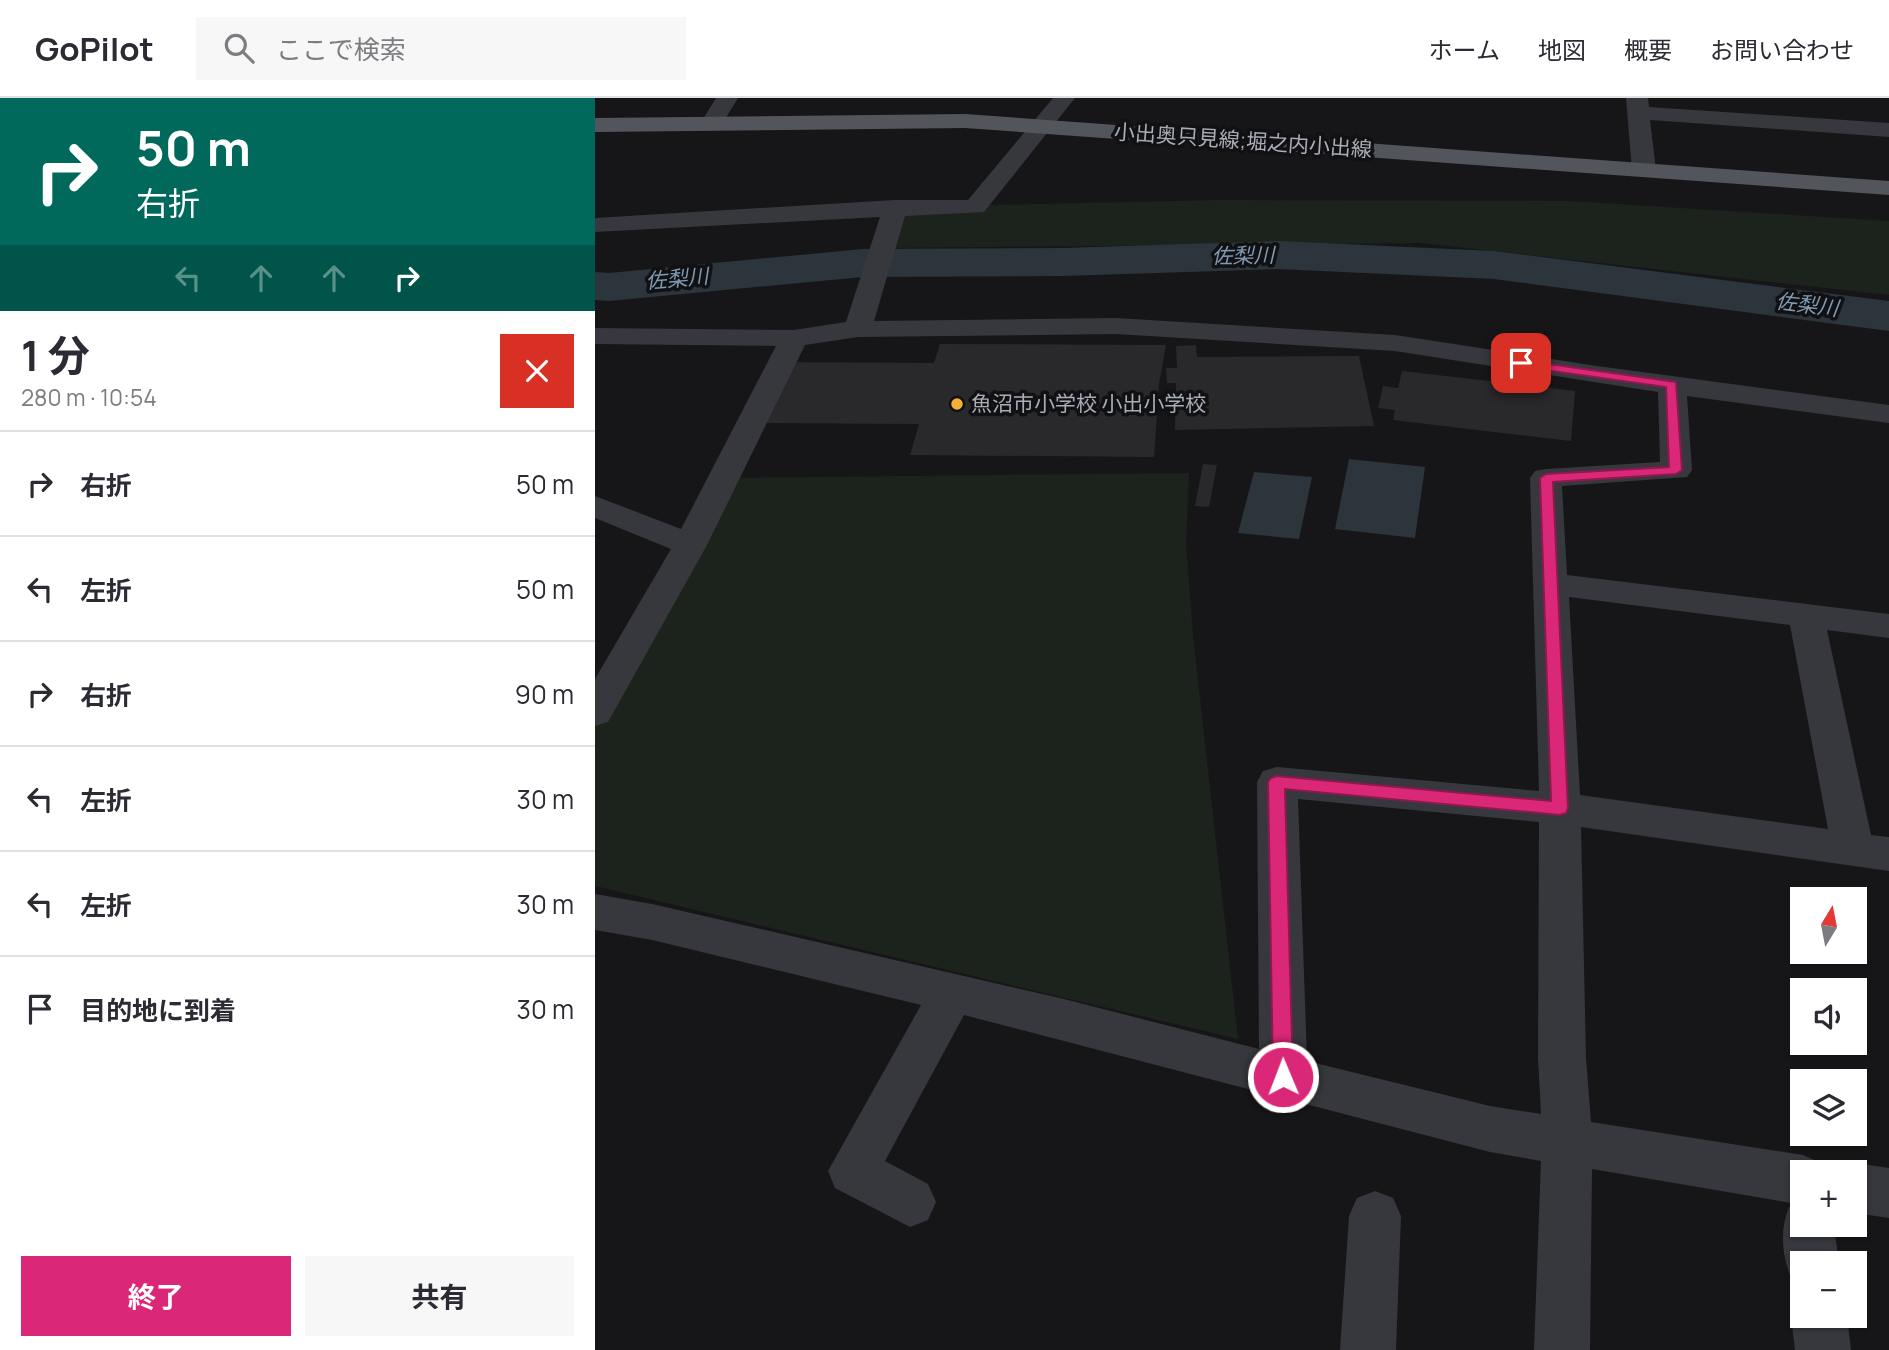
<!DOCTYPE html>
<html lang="ja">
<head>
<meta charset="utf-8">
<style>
  body { margin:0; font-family:Manrope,"Noto Sans JP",sans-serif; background:#f7f7f7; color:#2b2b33; height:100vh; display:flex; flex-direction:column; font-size:26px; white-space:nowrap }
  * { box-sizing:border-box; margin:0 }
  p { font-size:23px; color:#7c7c81 }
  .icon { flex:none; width:38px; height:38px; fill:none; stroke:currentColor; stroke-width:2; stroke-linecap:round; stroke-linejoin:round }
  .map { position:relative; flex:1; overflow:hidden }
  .drawer { display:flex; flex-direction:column; background:#fff; width:595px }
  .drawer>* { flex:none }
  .top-card { background:#00695c; color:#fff; overflow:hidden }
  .needle { width:46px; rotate:10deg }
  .controls { position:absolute; left:1195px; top:789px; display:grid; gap:14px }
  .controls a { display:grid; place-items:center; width:77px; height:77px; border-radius:0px; background:#fff; box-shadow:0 2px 5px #0004; font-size:35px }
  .pin { position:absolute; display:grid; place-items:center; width:60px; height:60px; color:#fff; margin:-30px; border-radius:14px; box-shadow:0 4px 10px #0006 }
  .me { position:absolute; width:77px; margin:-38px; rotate:359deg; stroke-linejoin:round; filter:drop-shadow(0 0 5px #0008) }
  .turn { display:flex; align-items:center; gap:24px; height:147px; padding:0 21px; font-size:32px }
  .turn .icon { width:91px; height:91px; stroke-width:2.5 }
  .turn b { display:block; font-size:49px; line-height:60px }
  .lanes { display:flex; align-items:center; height:66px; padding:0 21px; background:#0003; justify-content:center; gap:35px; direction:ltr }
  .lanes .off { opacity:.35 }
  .round { display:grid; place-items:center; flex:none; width:74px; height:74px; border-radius:0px; background:#f7f7f7 }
  .overview { display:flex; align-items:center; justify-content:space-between; height:119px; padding:0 21px }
  h1 { font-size:42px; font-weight:700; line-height:52px }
  .cta { display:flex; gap:14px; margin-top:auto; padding:14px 21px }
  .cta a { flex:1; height:80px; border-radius:0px; background:#db2777; color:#fff; font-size:28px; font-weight:700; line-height:80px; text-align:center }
  .cta a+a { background:#f7f7f7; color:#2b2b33 }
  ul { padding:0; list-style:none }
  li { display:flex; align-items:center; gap:21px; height:105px; padding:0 21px; border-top:2px solid #e1e1e2 }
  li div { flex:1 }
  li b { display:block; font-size:26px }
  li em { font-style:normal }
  header { display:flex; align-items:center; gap:42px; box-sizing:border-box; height:98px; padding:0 35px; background:#fff; border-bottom:2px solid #e1e1e2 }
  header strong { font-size:33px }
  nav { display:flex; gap:38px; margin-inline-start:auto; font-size:24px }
  .search { width:490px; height:63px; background:#f7f7f7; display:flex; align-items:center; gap:18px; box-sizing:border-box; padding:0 24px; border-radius:0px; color:#7c7c81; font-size:26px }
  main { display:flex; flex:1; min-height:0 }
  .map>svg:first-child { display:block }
  .green { fill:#1c231d }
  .water { fill:#2c353c }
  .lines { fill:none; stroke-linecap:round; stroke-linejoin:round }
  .river { fill:#2c353c; fill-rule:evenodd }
  .building { fill:#29292c }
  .minor { fill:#37383d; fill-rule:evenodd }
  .major { fill:#53555c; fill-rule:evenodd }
  .route { fill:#db2777; stroke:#8e194d; stroke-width:2 }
  .poi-dot { fill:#f2b134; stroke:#111113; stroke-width:2.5 }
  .labels { text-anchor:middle; stroke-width:7; stroke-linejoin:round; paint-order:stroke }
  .far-street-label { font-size:21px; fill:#a8adb8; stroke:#111113 }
  .far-water-label { font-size:21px; font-style:italic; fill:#7f9bb3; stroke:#111113 }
  .far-poi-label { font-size:21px; fill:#a8adb8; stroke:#111113; text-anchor:start }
</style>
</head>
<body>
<header>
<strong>GoPilot</strong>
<div class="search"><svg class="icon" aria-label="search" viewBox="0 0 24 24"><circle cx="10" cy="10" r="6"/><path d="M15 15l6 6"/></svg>ここで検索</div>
<nav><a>ホーム</a><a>地図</a><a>概要</a><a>お問い合わせ</a></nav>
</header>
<main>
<section class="drawer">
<div class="top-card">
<div class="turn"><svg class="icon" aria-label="right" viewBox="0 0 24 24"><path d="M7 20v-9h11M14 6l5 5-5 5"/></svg><div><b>50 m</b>右折</div></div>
<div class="lanes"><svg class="icon off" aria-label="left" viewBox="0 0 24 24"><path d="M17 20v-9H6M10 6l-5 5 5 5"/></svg><svg class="icon off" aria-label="ahead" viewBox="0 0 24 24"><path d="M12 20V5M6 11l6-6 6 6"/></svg><svg class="icon off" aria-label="ahead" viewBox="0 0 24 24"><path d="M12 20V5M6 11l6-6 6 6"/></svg><svg class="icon" aria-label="right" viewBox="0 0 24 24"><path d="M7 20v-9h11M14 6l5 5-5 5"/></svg></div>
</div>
<div class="overview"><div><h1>1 分</h1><p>280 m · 10:54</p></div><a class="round" style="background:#d93025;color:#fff"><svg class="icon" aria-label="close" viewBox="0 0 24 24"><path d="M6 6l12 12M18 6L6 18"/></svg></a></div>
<ul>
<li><svg class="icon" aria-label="right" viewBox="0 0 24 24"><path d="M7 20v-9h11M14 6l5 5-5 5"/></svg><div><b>右折</b></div><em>50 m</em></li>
<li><svg class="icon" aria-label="left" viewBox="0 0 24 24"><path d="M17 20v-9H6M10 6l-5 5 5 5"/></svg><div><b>左折</b></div><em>50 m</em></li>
<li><svg class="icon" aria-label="right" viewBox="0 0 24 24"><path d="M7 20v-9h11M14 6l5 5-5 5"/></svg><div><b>右折</b></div><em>90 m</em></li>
<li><svg class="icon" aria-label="left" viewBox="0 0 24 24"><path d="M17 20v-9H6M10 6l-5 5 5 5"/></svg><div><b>左折</b></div><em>30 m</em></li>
<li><svg class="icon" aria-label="left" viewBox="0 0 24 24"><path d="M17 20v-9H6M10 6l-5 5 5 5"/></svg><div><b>左折</b></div><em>30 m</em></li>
<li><svg class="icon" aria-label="arrive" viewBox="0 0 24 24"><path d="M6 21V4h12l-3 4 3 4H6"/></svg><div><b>目的地に到着</b></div><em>30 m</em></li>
</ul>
<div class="cta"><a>終了</a><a>共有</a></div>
</section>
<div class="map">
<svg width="1294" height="1252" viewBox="0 0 1294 1252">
  <rect width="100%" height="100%" fill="#161618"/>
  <path class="green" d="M625,102L976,103L1294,123V197L826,145L289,150L300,109Z
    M594,375L591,445L598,537L643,941L0,788V608L124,380Z"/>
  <path class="water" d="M754,361L830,369L820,440L740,431Z
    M659,374L717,379L704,441L643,435Z"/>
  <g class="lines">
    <path class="river" d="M683,143L899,153L1294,203V233L899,181L683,171L468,178L268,179L14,203L0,202V174L14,175L268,151L468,150Z"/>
  </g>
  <path class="building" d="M345,246L571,247L564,286L559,359L315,357L324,326L152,325L182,264L339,265Z
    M601,247L602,259L764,258L779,328L580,332L581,285H572L571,270H582L581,248Z
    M807,273L980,293L976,343L798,322L800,312L783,310L788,288L803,290Z
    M608,366L622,367L614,409L600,408Z"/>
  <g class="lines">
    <path class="minor" d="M121,0H143L124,31H108L105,26Z
      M458,0H480L389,114L310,118L279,223L521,220L800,237L1002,268L1294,307V325L1092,298L1097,372L1092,379L967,388L972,477L1294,516V540L1232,532L1276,737L1294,739V773L986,729L991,960L996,1024L1208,1057L1226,1065L1230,1074H1208V1127H1239L1244,1166H1208V1189L1198,1185C1187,1159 1184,1134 1194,1109L1202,1106L997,1071L995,1252H939L946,1063L895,1054L369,917L290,1063L333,1086L341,1104L333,1122L315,1129L240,1090L233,1073L326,907L57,842L0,832V796L57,806L469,901L664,951L662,684L668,673L682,669L944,693L935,380L940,373L951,371L1065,364L1063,294L800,253L521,236L263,239L210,247L112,447L13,624L0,628V581L76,451L0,420V398L86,431L181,248L0,246V230L199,232L251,224L285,119L0,134V120L300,102H373ZM974,499L1195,527L1233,731L985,697ZM703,701L944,724L943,960L946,1016L895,1008L712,963Z
      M1031,0H1053L1054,9L1294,25V39L1055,22L1061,72L1057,77H1041L1037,72Z
      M1260,1065L1294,1070V1120L1260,1115V1074H1241Z
      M780,1093L798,1100L806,1118L801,1252H745L754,1118L762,1100Z
      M1208,1197V1218H1252L1256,1252H1200L1196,1218Z"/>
    <path class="major" d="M370,16L1294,83V97L370,30L0,34V20Z"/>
  </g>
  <path class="route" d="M926,262L1081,284L1087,372L1081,376L958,384L973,710L971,715L965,717L690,691L698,979L695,986L688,988L681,986L678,979L673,684L676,680L681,678L956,703L945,380L951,376L1074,369L1071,289L922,268V263Z"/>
  <circle class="poi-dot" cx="362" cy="306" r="7"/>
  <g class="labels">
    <g class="far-street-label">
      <text transform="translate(648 43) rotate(4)" y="7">小出奥只見線;堀之内小出線</text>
    </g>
    <g class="far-water-label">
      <text transform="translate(648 158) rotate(-1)" y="7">佐梨川</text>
      <text transform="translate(82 181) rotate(-5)" y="7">佐梨川</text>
      <text transform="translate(1212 207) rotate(7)" y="7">佐梨川</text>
    </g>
    <g class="far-poi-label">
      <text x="376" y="313">魚沼市小学校 小出小学校</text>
    </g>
  </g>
</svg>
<div class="controls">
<a><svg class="needle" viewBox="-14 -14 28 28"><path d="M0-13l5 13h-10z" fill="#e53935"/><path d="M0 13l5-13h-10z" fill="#7c7c81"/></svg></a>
<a><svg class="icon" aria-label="sound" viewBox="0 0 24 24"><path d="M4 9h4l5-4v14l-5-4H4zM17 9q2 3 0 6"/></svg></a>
<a><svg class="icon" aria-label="layers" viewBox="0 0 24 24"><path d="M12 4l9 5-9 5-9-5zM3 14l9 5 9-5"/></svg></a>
<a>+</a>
<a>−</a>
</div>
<div class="pin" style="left:926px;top:265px;background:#d93025"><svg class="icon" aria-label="arrive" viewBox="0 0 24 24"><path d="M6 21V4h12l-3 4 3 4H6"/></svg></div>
<svg class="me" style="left:688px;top:979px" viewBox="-20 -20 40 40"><circle r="17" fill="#db2777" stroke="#fff" stroke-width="3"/><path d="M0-11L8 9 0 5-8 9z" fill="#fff"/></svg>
</div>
</main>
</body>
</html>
